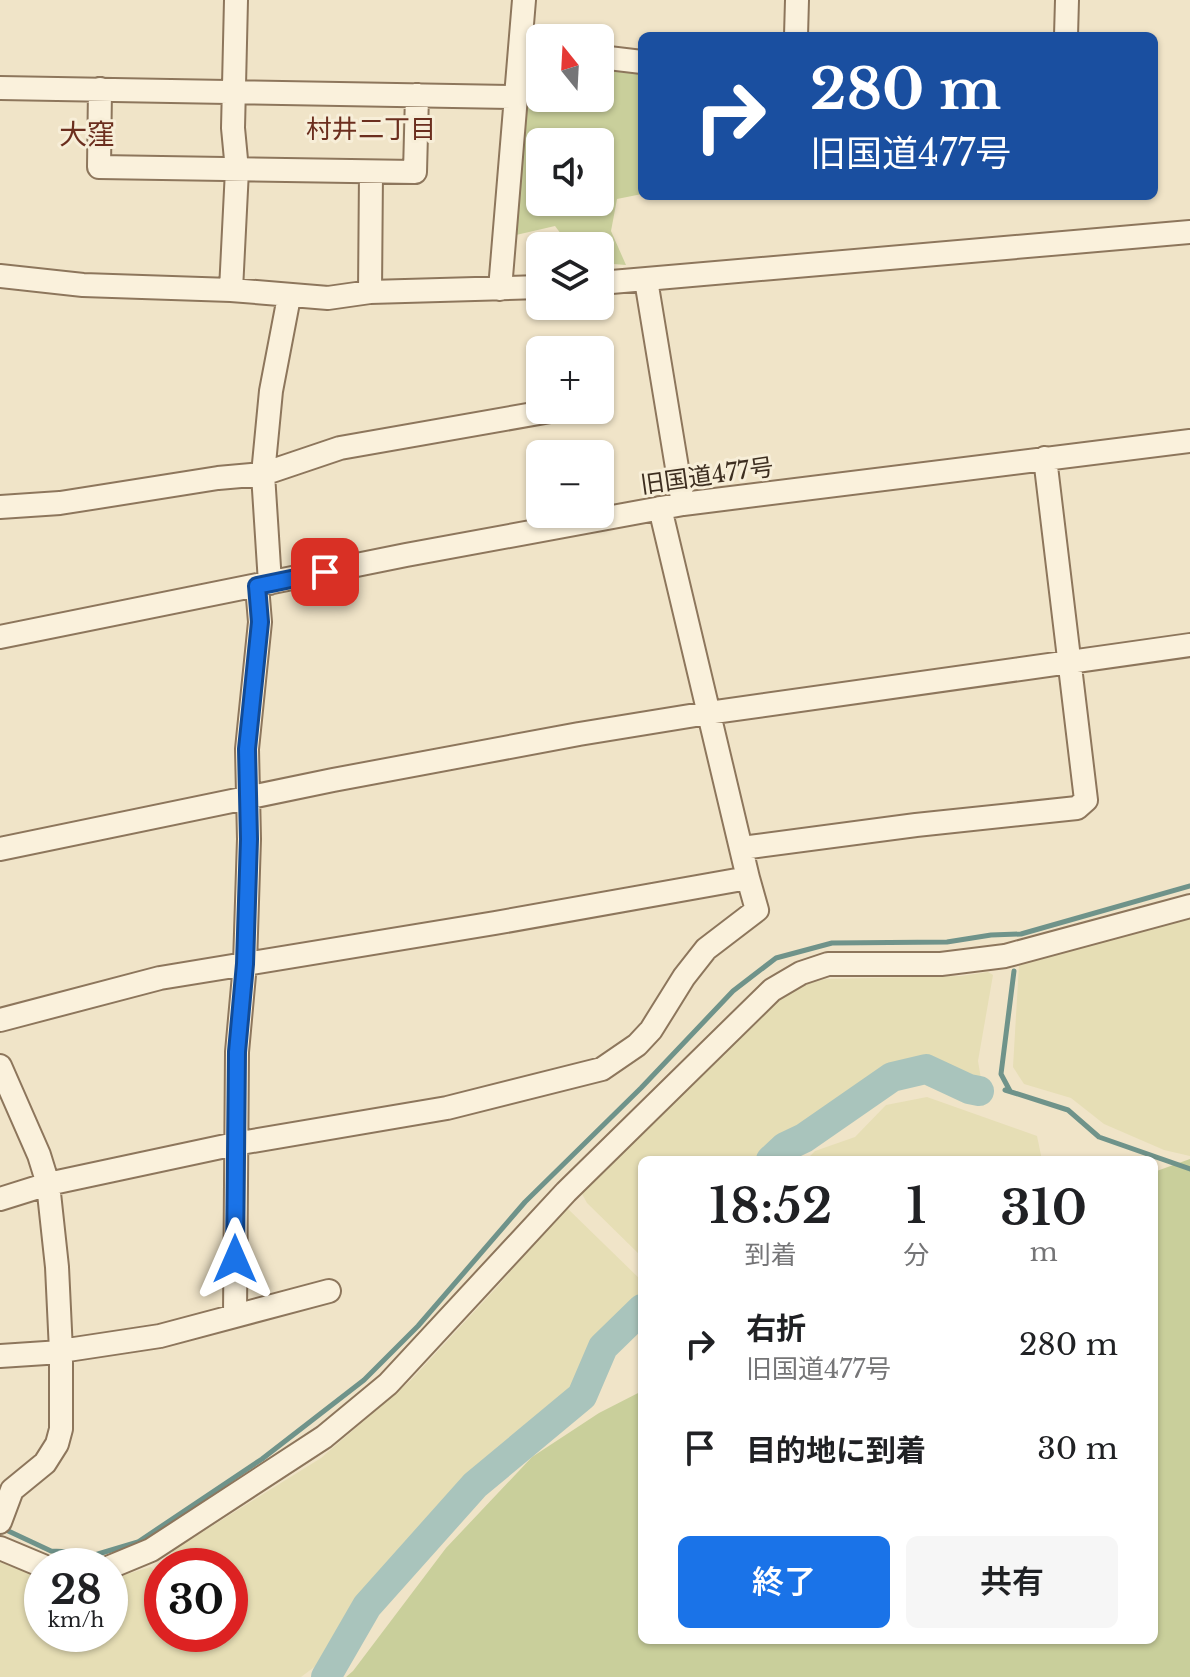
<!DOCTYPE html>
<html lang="ja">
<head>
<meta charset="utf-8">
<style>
  body { margin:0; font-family:"Libre Baskerville","Noto Sans JP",serif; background:#f6f6f6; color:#202124; height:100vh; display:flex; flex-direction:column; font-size:30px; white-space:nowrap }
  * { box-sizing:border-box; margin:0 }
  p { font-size:26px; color:#757577 }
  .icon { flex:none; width:44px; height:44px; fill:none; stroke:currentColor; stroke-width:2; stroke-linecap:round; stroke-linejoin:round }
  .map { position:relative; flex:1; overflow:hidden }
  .side { position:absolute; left:638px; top:1156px; width:520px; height:488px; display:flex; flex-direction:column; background:#fff; border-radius:12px; box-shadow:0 2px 6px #0004 }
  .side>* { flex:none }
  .hud { position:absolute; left:638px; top:32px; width:520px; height:168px; border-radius:12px; box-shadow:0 2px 6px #0004; background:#1a4fa0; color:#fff; overflow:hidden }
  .needle { width:52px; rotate:342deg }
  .controls { position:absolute; left:526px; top:24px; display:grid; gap:16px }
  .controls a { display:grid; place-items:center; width:88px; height:88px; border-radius:12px; background:#fff; box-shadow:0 2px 6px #0004; font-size:40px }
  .speed { position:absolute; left:24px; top:1548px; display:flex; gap:16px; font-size:40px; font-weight:700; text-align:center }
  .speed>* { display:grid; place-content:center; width:104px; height:104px; border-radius:50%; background:#fff; box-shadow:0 2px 6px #0004; line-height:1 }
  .speed small { font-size:20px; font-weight:400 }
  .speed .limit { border:12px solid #d22; background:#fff; color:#111 }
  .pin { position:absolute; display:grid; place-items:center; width:68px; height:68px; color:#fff; margin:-34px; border-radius:16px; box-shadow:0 4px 12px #0006 }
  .me { position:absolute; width:88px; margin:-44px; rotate:0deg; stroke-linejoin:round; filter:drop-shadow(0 0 6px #0008) }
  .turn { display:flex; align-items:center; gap:28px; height:168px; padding:0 40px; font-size:36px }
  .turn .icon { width:104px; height:104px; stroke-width:2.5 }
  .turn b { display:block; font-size:56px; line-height:68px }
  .eta { display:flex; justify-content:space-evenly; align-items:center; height:136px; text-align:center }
  .eta b { font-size:48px; font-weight:600; line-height:56px }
  .cta { display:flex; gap:16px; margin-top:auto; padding:16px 40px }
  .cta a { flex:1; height:92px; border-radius:12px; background:#1a73e8; color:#fff; font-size:32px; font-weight:600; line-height:92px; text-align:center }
  .cta a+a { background:#f6f6f6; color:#202124 }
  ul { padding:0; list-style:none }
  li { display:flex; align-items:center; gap:24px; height:104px; padding:0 40px }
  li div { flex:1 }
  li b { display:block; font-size:30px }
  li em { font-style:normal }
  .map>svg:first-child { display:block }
  .farmland { fill:#e6deb5 }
  .green { fill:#c9cf9b; fill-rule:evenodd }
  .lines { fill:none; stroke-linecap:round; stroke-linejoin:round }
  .stream { stroke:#6f938a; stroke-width:5 }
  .river { stroke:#a9c4bc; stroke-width:30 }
  .minor-casing { stroke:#8d765c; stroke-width:26 }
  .minor { stroke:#faf1dc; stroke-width:22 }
  .route-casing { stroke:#114b97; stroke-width:20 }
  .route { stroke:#1a73e8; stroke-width:14 }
  .labels { text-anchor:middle; stroke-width:6; stroke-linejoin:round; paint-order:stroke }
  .street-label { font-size:24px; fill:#3d2e20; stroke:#f7eed8 }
  .neighbourhood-label { font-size:26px; fill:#6b2e1e; stroke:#f7eed8 }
  .quarter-label { font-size:28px; fill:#6b2e1e; stroke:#f7eed8 }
</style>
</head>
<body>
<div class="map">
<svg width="1190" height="1677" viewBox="0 0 1190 1677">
  <rect width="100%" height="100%" fill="#f0e4c8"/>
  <path class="farmland" d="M1190,916V1156L1164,1150L1104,1124L1071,1098L1024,1084L1013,1067L1019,965Z
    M988,972L993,975L978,1061L982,1085L926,1061L887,1067L783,1140L760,1160H642V1257L587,1203L582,1194L699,1075L779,999L806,984L826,979L961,976Z
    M927,1097L1037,1136L1042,1160H806L815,1151L855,1137L886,1105Z
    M566,1207L642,1281V1299L596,1342L575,1391L453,1492L353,1615L329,1656L301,1677H0V1558L18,1568L42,1574V1634H110V1579L151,1567L162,1580V1634H230V1566H182L172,1551L321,1458L411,1380L497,1287Z"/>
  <path class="green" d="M529,57L540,58V98H600V64L642,69V194L617,199L611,231L626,265L600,263V246H570L555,226L516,235ZM540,142H600V202H540Z
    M1190,1159V1677H346L353,1671L446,1548L532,1457L599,1413L642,1391V1640H1154V1172Z"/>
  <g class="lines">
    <path class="stream" d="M1005,1090L1068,1110L1099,1137L1190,1169
      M1010,1091L1001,1074L1014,971
      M4,1529L51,1551L72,1552L88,1557L138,1542L262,1459L364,1380L418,1326L525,1202L641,1088L733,991L776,958L832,943L947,942L991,935L1021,934L1190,886"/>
    <path class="river" d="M771,1160L785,1147L804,1138L892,1077L926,1069L969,1089L979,1091
      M326,1677L367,1606L475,1485L582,1396L603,1347L642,1309"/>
    <defs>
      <path id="minor" d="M796,36L797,0
        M1066,36L1067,0
        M600,57L642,62
        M0,88L514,97
        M100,89L99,167L415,172L417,95
        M0,276L83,285L231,290L328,298L370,292L540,287
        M646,280L683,504
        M600,283L1190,232
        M500,289L524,0
        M231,290L237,170L233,128L236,0
        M370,292L371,172
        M0,507L60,503L218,478L263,474L340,448L556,410
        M270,583L263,474L271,391L289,297
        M0,637L406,555L683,504L1190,441
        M742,848L916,825L1077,808L1086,800L1045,458
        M0,849L333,780L579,734L708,713L1190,645
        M0,1020L160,978L495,923L748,878L660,508
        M0,1066L39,1155L48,1184L57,1267L61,1351V1429L57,1444L45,1463L12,1490L0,1522
        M0,1199L48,1184L235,1144L447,1108L602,1069L637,1045L651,1030L684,977L706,949L757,910L748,878
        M235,1316L237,1052L245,964L249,839L247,749L260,622L257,586
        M61,1351L160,1336L329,1291
        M0,1356L61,1352
        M0,1548L43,1566
        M110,1567L151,1550L324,1437L388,1384L566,1192L772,990L801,973L828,964H941L1005,956L1190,906"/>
    </defs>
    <use href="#minor" class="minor-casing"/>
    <use href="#minor" class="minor"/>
  </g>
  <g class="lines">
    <defs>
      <path id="route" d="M235,1259L237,1052L245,964L249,839L247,749L260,622L257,586L325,572"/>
    </defs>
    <use href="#route" class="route-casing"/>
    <use href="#route" class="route"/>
  </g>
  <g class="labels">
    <g class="street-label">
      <text transform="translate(707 476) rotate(-8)" y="8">旧国道477号</text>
    </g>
    <g class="neighbourhood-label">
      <text x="371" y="138">村井二丁目</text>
    </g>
    <g class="quarter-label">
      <text x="87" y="144">大窪</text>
    </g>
  </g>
</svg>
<div class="controls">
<a><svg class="needle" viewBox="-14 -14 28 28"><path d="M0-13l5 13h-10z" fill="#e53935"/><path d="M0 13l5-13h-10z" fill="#757577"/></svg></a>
<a><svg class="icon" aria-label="sound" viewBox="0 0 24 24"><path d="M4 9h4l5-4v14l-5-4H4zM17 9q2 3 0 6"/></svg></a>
<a><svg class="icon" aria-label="layers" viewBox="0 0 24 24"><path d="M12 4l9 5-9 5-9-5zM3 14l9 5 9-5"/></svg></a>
<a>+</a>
<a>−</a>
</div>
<div class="speed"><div>28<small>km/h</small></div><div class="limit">30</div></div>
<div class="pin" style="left:325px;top:572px;background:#d93025"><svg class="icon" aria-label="arrive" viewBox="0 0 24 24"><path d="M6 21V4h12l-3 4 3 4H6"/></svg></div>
<svg class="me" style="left:235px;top:1259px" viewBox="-20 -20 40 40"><path d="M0-17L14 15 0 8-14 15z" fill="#1a73e8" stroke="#fff" stroke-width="4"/></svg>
<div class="hud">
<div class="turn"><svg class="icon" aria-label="right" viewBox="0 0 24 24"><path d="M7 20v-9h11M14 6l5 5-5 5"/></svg><div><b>280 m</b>旧国道477号</div></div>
</div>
<section class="side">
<div class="eta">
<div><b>18:52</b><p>到着</p></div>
<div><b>1</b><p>分</p></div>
<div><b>310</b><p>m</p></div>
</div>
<ul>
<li><svg class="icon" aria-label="right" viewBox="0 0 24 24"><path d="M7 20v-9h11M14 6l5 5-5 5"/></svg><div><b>右折</b><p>旧国道477号</p></div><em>280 m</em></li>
<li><svg class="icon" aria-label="arrive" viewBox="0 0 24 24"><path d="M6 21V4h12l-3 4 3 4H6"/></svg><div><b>目的地に到着</b></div><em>30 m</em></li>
</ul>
<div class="cta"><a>終了</a><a>共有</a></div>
</section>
</div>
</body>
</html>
